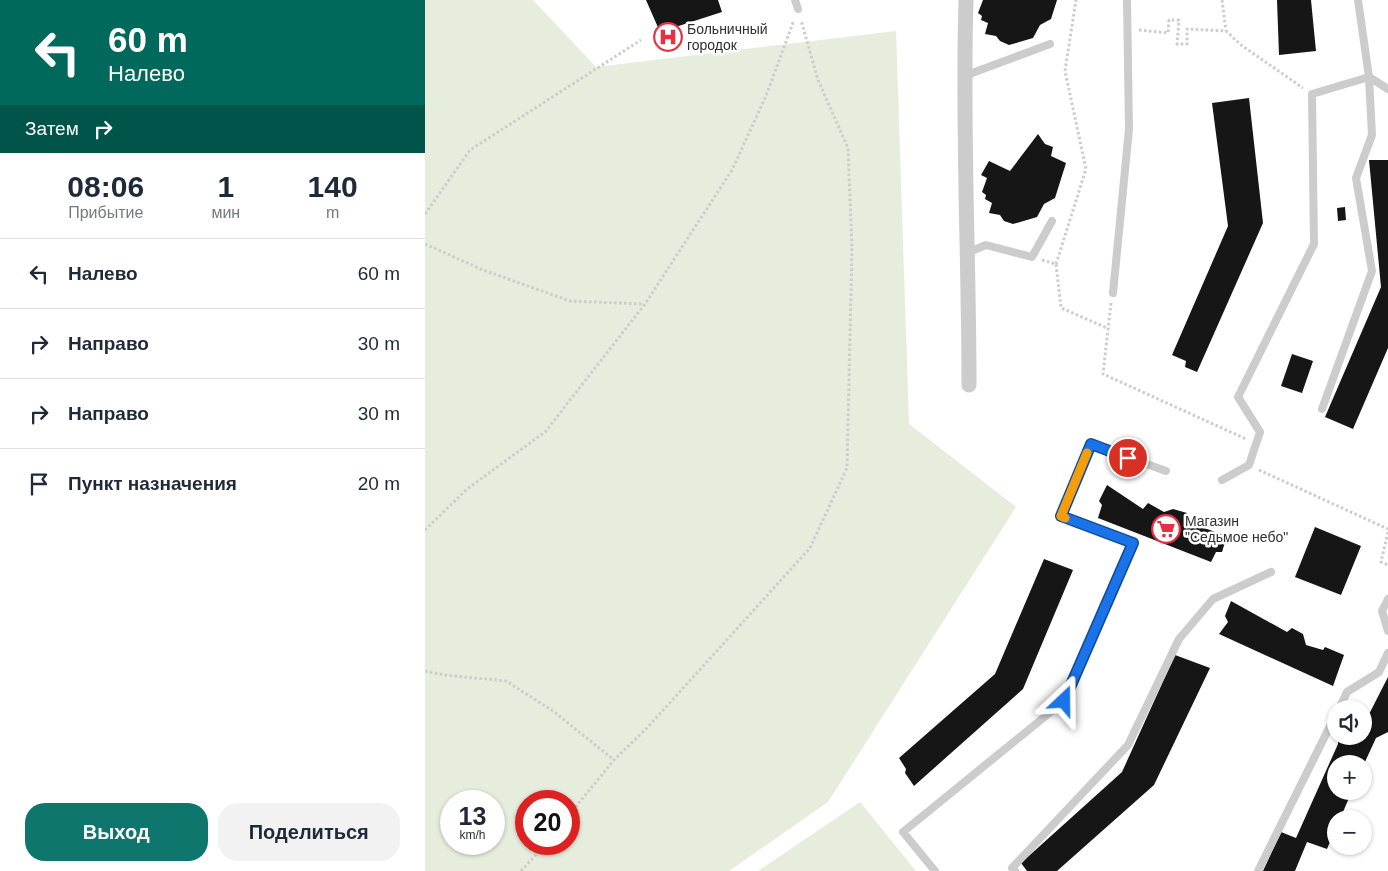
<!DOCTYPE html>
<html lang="ru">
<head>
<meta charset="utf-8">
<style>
  body { margin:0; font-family:Arial,sans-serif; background:#f2f2f3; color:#1f2937; height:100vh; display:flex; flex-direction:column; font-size:19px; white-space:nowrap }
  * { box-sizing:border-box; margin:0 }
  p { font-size:16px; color:#747a83 }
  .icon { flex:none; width:28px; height:28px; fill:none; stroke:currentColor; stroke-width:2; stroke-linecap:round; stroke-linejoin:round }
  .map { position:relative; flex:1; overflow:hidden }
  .drawer { display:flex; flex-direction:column; background:#fff; width:425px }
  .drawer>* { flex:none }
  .guide { background:#00695c; color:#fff; overflow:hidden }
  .fabs { position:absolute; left:902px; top:700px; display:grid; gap:10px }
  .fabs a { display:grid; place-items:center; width:45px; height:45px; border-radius:50%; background:#fff; box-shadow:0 1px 4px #0004; font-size:25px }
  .speed { position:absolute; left:15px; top:790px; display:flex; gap:10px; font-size:25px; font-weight:700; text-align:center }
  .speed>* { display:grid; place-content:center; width:65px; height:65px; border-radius:50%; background:#fff; box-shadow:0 1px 4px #0004; line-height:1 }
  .speed small { font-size:12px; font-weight:400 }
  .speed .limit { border:8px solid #d22; background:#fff; color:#111 }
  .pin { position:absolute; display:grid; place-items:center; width:42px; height:42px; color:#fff; margin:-21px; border:2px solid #fff; border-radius:50%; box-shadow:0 1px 5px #0007 }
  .me { position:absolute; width:55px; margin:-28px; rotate:23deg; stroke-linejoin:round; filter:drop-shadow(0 0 4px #0008) }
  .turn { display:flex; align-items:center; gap:18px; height:105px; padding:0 25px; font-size:22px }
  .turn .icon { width:65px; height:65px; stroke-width:2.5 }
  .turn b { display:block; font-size:35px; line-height:42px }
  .then { display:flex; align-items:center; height:48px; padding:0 25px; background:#0003; gap:10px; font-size:19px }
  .eta { display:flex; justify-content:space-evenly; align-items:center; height:85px; text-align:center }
  .eta b { font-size:30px; font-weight:800; line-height:35px }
  .action { display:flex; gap:10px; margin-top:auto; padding:10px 25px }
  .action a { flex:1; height:58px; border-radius:20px; background:#0f766e; color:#fff; font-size:20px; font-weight:800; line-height:58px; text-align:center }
  .action a+a { background:#f2f2f3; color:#1f2937 }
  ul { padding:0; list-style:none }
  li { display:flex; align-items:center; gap:15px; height:70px; padding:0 25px; border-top:1px solid #e0e1e3 }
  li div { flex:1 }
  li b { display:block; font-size:19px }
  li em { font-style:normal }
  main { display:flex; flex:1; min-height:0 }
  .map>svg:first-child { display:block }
  .green { fill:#e6eddd; fill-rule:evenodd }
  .building { fill:#161616 }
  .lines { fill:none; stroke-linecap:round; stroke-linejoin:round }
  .path { stroke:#ccc; stroke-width:3; stroke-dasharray:2.5 2.5; stroke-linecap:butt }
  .service { stroke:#ccc; stroke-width:8 }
  .minor { stroke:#ccc; stroke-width:15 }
  .route-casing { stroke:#114b97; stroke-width:12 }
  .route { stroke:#1a73e8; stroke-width:9 }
  .slow { stroke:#f59e0b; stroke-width:9 }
  .labels { text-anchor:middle; stroke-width:5; stroke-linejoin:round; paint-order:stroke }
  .poi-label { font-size:14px; fill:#2f2f2f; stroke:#fff; text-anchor:start }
</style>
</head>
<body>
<main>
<section class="drawer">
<div class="guide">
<div class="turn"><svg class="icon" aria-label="left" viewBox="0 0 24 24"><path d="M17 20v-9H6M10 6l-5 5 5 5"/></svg><div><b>60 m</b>Налево</div></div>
<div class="then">Затем<svg class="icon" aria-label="right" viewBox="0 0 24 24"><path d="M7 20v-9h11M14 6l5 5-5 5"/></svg></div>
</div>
<div class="eta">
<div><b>08:06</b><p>Прибытие</p></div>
<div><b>1</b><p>мин</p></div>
<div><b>140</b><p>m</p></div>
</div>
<ul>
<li><svg class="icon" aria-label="left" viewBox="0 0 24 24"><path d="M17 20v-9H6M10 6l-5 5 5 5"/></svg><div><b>Налево</b></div><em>60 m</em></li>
<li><svg class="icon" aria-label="right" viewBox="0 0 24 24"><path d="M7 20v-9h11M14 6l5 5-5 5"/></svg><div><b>Направо</b></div><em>30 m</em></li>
<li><svg class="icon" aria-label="right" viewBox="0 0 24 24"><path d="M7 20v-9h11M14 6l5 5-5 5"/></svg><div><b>Направо</b></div><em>30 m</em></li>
<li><svg class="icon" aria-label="arrive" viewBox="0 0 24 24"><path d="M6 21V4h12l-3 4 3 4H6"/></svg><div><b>Пункт назначения</b></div><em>20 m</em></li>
</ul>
<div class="action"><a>Выход</a><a>Поделиться</a></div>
</section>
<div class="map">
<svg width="963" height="871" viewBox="0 0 963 871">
  <rect width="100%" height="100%" fill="#fff"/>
  <path class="green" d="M0,0H108L171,67L471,31L484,424L591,507L403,802L304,871H0ZM26,801H69V844H26ZM101,801H144V844H101Z
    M435,802L491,871H333Z"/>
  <path class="building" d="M221,0H293L297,12L235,32Z
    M558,0H632L626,19L615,25L608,38L584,45L575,41L571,36L560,34L563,23L556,20L557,16L553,13Z
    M852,0H886L891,51L854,55Z
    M824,98L838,223L772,372L760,367L761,361L747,355L803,226L787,103Z
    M613,134L620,144L628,147L626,156L641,163L630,198L619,204L612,217L588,224L579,221L575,215L564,213L567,203L560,199L561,195L557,192L562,178L556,175L564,161L585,171Z
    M944,160H963V348L928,429L900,417L956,287Z
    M920,207L921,220L913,221L912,208Z
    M867,354L888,361L877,393L856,386Z
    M682,485L718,509L723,503L739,512L748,509L762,513V522L802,536L797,552H791L786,562L673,518L677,505L674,501Z
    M890,527L936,546L916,595L870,577Z
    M619,559L648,570L598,689L489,786L480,773L481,769L474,758L570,674Z
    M806,601L862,632L867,628L878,634L881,645L898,650L900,647L919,655L908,686L794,634L803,622L800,616Z
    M750,655L785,668L729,785L632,871H602L596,863L697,772Z
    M963,677V732L951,738L939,764H911V791H927L915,819H911V828L902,849L882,842L870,871H838L856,832L871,838L913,744V736H939V724Z"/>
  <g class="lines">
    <path class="path" d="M797,0L801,31
      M714,30L743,33L744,20H754L752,44H762V29L801,31L816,45L878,88
      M0,214L45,150L216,40
      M0,244L58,270L145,301L219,304
      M617,260L631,264L636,308L684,329
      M631,264L661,169L640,71L651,0
      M686,303L678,374L821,439
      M834,470L963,529
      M0,530L42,489L120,432L220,304L307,170L341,96L369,20
      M963,532L956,562L963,565
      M0,671L20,675L81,681L128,711L189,760
      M144,815L189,760L222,728L385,548L422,468L427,249L423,148L393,80L376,20
      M96,871L121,844"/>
    <path class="service" d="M370,0L373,9
      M539,76L625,44
      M544,252L561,245L607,257L627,221
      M688,293L704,129L702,0
      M897,409L947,271L931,178L947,135L944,77L963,89
      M797,480L824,465L835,432L813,397L889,244L887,94L944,77L933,0
      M963,599L957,611L963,631
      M914,709L922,692L954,672L963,653
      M510,871L478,832L639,701L707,543L636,516L666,444L741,471
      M590,871L587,868L703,745L754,639L788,599L846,572
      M833,871L911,714"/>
    <path class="minor" d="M541,0C537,128 544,257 544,385"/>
  </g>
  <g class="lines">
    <defs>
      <path id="route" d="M639,701L708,543L636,516L666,444L703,458"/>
    </defs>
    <use href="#route" class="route-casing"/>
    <use href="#route" class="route"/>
    <path class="slow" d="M640,518L636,516L662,453"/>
  </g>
  <defs>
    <symbol id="hospital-ring" viewBox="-11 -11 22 22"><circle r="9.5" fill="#fff" stroke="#e73142" stroke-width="1.5"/><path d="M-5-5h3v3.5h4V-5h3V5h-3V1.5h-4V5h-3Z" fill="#e73142"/></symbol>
    <symbol id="supermarket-ring" viewBox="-11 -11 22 22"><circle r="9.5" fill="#fff" stroke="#e73142" stroke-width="1.5"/><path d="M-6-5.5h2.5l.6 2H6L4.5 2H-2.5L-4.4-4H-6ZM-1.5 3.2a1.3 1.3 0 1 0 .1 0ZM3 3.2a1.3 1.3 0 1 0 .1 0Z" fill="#e73142"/></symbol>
  </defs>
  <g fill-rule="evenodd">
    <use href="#hospital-ring" x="227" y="21" width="32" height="32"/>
    <use href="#supermarket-ring" x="725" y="513" width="32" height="32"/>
  </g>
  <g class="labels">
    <g class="poi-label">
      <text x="262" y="34">Больничный<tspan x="262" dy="16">городок</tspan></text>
      <text x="760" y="526">Магазин<tspan x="760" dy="16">"Седьмое небо"</tspan></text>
    </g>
  </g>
</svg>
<div class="fabs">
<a><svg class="icon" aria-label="sound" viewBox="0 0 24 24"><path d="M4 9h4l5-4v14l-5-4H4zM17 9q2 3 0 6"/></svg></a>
<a>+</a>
<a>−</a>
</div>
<div class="speed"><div>13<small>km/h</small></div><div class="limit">20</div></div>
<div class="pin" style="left:703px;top:458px;background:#d93025"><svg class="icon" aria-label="arrive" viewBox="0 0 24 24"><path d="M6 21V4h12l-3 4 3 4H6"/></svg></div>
<svg class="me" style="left:639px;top:701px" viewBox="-20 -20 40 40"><path d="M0-17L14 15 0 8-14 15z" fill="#1a73e8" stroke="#fff" stroke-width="4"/></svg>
</div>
</main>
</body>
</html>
